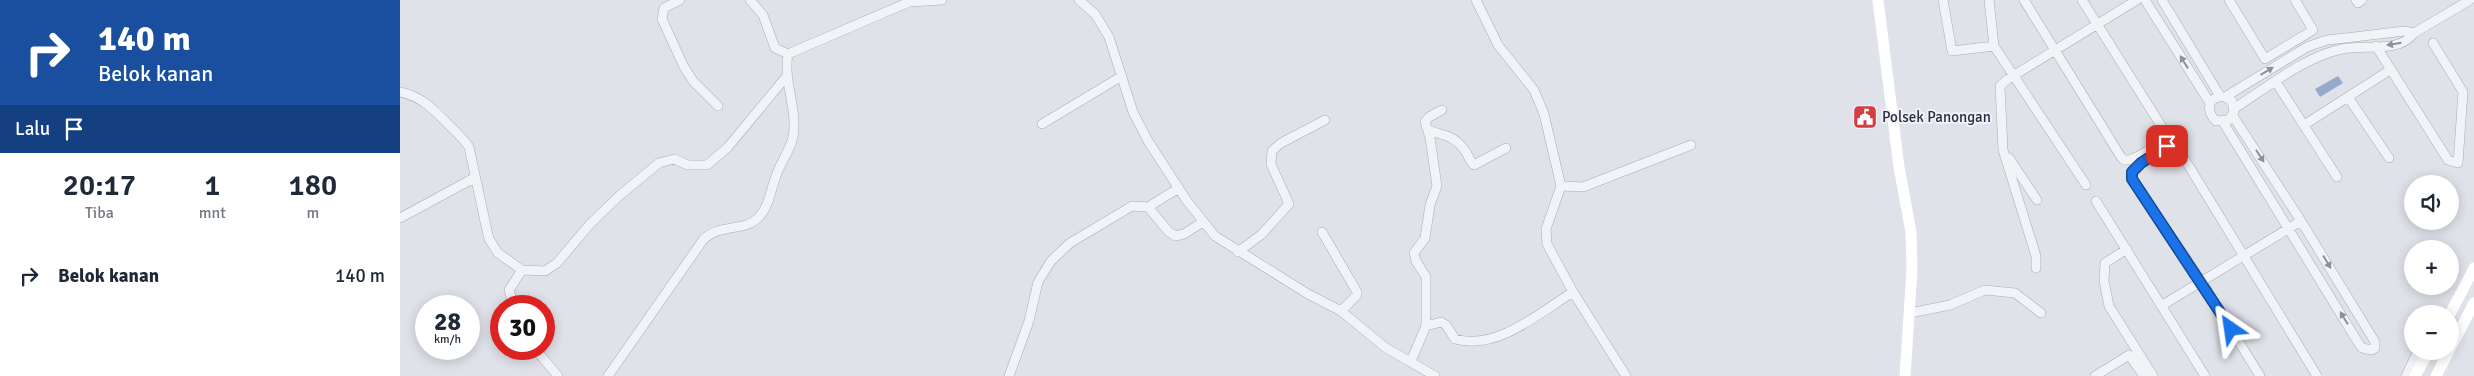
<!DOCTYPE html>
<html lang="id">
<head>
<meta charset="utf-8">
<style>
  body { margin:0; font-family:Signika,sans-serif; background:#f2f2f3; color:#1f2937; height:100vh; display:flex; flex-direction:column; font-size:19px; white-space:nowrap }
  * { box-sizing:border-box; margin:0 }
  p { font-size:16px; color:#747a83 }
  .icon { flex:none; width:28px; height:28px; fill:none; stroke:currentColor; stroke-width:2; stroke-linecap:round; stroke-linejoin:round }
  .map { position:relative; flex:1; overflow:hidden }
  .drawer { display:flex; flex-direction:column; background:#fff; width:400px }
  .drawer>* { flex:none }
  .hud { background:#1a4fa0; color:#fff; overflow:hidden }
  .tools { position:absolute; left:2004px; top:175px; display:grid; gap:10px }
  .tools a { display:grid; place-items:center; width:55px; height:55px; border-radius:50%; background:#fff; box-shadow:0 2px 12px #0003; font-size:25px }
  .speed { position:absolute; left:15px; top:295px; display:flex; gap:10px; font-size:25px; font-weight:700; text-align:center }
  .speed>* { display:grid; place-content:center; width:65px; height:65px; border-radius:50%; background:#fff; box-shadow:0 2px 12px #0003; line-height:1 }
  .speed small { font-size:12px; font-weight:400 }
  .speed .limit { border:8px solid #d22; background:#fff; color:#111 }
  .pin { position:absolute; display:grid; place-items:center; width:42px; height:42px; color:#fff; margin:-21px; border-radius:10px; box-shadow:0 2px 8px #0006 }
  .me { position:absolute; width:55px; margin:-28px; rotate:328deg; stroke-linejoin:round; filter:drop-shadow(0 0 4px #0008) }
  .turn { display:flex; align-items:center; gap:18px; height:105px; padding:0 15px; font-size:22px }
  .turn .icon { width:65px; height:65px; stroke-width:2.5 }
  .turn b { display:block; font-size:35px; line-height:42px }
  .then { display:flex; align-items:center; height:48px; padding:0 15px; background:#0003; gap:10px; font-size:19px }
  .eta { display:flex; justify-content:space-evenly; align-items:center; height:85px; text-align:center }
  .eta b { font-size:30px; font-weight:600; line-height:35px }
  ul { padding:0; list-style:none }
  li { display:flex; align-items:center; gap:15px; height:75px; padding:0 15px }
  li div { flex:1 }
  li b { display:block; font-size:19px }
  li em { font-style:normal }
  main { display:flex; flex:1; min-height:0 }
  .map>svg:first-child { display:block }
  .water { fill:#98aacb }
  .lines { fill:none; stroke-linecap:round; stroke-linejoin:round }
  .street-casing { stroke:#a8acb7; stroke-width:10 }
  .street { stroke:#f2f3f7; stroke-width:9 }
  .secondary { stroke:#fff; stroke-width:11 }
  .oneway { fill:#8c909c }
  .route-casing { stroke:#114b97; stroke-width:12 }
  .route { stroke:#1a73e8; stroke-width:9 }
  .labels { text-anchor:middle; stroke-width:4; stroke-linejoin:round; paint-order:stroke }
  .poi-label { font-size:15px; fill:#272d41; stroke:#eff1f6; text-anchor:start }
</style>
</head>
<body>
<main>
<section class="drawer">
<div class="hud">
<div class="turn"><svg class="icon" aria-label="right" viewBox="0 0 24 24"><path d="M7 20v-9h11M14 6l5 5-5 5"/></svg><div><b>140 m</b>Belok kanan</div></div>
<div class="then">Lalu<svg class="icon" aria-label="arrive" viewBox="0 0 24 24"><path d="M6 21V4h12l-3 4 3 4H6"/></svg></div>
</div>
<div class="eta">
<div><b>20:17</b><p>Tiba</p></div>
<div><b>1</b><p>mnt</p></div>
<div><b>180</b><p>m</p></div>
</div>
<ul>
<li><svg class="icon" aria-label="right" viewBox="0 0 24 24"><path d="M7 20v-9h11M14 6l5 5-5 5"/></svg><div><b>Belok kanan</b></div><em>140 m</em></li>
</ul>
</section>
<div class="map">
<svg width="2074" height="376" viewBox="0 0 2074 376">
  <rect width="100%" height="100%" fill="#dfe2e9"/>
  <path class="water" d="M1938,76L1943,83L1920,97L1915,89Z"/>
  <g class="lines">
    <defs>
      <path id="street" d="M280,0L264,8L262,19L284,67L293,81L318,106
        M350,0L363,15L375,48L388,54L509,2L542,0
        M679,0L695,14L709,37L733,112L748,141L787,201L815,236L908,294L941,311L986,348L1035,376
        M1076,0L1098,45L1134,90L1144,114L1161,186L1146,229L1147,244L1173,292L1226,376
        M1543,0L1552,51L1594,46
        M1589,0L1594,46L1686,185
        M1624,0L1721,157L1724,160C1733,162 1765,142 1765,132L1682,0
        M1745,0L1810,103
        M1762,0L1820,96
        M1829,0L1865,59L1913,30L1895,0
        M1956,0L1958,3L1962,0
        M2014,33L2070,0
        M1976,46L2048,160L2058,163L2063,92L2033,43
        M1876,82L1937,177
        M0,92C22,97 32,108 48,124C56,132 63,138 69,147L86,226L89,239L98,253L122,270L145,271L157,263L190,224L219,196L259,163L274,159L288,165H307L328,147L386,77
        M1825,97L1832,101L1834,112L1829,120L1816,121C1805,111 1808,95 1825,97L1907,47L1927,40L1946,38L2004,31L2014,33C1999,54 1965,44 1942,49C1906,56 1866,88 1835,108
        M1948,97L1989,158
        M1823,122L1959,344L1962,348L1972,350L1975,348V342L1901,221L1833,116
        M642,124L722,76
        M1904,125L1990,70
        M1028,130C1042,136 1052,134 1063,148C1068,153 1069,161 1074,165L1106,148
        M1609,158L1637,200
        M1161,186L1183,187L1291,145
        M1696,201L1805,376
        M748,207L779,188
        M0,218L74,178
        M922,232L957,292V295L941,311
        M1727,249L1705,263L1704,281L1709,306L1753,376
        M838,252L862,234L889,204L871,164L872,151L881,143L925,120
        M1636,268V256L1603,150L1600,86L1608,79L1737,0
        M114,306L109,290L122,270
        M1761,306L1901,221
        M1510,313L1550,305L1585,290L1615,293L1641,313
        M1026,326L1041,322L1046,325L1055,339C1097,351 1139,313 1173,292
        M135,349L158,376
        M1011,361L1026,326V277L1016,261L1014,253L1025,238L1030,205L1037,186L1030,138L1025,122L1029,117L1042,110
        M208,376L303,240C320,223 344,232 358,218C370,206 370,191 376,176C380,163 390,151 393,137C398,109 383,82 388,54
        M609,376L629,321L638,282L651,261L670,243L732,206L748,207L768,231L775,236L784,234L803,222
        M1695,376L1729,355L1744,376
        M1860,376L1802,282L1732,179V172L1741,163L1767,146L1774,147L1784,158L1917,376
        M2006,376L2018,351"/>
    </defs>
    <use href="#street" class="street-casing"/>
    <use href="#street" class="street"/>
    <path class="secondary" d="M1478,0L1499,167L1511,232L1512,270L1505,376
      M2050,314L2074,268
      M2050,349L2074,303
      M2015,376L2029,351
      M2036,376L2049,351"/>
  </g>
  <defs><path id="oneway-solid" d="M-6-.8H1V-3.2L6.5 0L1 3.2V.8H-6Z" transform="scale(1.25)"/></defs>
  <g class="oneway">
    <use href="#oneway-solid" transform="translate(1994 44) rotate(171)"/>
    <use href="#oneway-solid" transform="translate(1784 62) rotate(-122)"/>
    <use href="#oneway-solid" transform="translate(1867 71) rotate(-31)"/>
    <use href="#oneway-solid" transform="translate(1860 156) rotate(57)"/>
    <use href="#oneway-solid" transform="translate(1927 262) rotate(59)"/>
    <use href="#oneway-solid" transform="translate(1944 318) rotate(-122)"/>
  </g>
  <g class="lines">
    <defs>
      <path id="route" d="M1767,146L1741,163L1732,172V179L1831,329"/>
    </defs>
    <use href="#route" class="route-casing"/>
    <use href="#route" class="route"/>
  </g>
  <defs>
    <symbol id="civic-square" viewBox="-11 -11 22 22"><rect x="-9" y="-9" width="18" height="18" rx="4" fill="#d43e40" stroke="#eff1f6"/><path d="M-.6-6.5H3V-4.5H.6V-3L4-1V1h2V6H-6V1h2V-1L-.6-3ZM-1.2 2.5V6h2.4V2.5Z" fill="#fff"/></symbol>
  </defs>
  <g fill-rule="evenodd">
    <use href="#civic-square" x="1451" y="103" width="28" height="28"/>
  </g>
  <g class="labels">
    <g class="poi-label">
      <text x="1482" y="122">Polsek Panongan</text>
    </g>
  </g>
</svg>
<div class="tools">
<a><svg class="icon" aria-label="sound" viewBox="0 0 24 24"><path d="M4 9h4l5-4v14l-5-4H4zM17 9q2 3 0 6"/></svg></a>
<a>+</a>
<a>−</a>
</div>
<div class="speed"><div>28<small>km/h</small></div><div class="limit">30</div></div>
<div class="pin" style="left:1767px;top:146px;background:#d93025"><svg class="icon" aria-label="arrive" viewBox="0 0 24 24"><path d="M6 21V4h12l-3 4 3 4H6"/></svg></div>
<svg class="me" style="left:1831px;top:329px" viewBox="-20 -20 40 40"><path d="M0-17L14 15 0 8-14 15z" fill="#1a73e8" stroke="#fff" stroke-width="4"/></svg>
</div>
</main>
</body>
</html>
